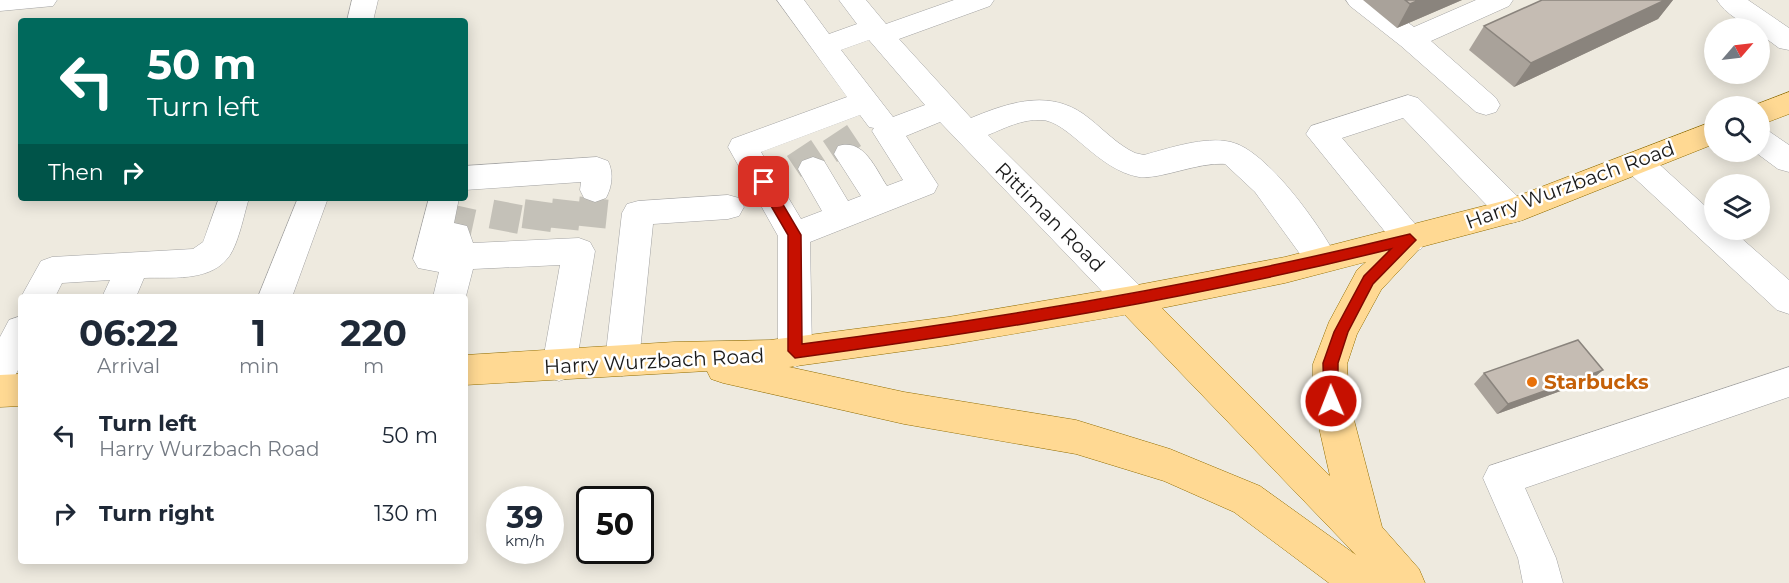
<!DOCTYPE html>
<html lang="en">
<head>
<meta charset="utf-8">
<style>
  body { margin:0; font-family:Montserrat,sans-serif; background:#f2f2f3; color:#1f2937; height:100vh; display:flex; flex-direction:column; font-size:22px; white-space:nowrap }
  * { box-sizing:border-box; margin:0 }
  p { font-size:20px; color:#747a83 }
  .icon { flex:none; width:33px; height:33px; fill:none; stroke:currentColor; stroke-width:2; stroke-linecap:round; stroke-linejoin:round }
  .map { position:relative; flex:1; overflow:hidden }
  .details { position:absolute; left:18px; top:294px; width:450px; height:270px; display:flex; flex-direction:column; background:#fff; border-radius:6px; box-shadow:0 3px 15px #0003 }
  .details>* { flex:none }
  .top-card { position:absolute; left:18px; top:18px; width:450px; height:183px; border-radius:6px; box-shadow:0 3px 15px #0003; background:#00695c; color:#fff; overflow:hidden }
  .needle { width:39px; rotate:62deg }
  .fabs { position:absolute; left:1704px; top:18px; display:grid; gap:12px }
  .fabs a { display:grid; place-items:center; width:66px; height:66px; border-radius:50%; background:#fff; box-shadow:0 3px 15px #0003; font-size:30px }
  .speed { position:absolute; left:486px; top:486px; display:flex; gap:12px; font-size:30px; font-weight:700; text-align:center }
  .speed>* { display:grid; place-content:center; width:78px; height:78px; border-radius:50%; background:#fff; box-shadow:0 3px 15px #0003; line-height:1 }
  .speed small { font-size:15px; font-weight:400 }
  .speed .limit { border:3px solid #111; border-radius:9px; background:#fff; color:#111 }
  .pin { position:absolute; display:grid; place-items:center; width:51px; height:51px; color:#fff; margin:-26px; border-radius:12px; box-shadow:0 3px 9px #0006 }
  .me { position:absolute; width:66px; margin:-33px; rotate:359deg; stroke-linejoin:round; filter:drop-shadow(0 0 4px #0008) }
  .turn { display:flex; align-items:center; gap:21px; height:126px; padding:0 30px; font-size:27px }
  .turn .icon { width:78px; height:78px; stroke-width:2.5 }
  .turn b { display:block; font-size:42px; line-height:51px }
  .then { display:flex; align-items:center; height:57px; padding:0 30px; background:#0003; gap:12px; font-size:22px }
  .eta { display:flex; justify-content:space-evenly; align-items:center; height:102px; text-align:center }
  .eta b { font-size:36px; font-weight:700; line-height:42px }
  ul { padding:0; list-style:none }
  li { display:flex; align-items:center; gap:18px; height:78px; padding:0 30px }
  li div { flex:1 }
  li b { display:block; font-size:22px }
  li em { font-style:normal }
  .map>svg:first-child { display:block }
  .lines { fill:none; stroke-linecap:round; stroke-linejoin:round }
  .minor-tunnel { stroke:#c4c1b8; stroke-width:29; stroke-dasharray:29 15; stroke-linecap:butt }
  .minor-casing { stroke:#a2a2a2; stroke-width:1 }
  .major-casing { stroke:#926d00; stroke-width:1 }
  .minor { fill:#fff; fill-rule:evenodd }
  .major { fill:#ffd993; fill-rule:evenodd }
  .wall { fill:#a9a29a }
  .shaded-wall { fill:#8a847d }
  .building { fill:#c5bcb3; stroke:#8a847d; stroke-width:1.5 }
  .route { fill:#c61000; stroke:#810a00; stroke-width:1.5 }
  .food-dot { fill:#e8710a; stroke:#fff; stroke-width:2 }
  .labels { text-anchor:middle; stroke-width:5; stroke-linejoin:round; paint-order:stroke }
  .street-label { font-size:20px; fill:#1b1b1b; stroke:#fff }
  .food-label { font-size:20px; font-weight:bold; fill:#c56008; stroke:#fff; text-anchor:start }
</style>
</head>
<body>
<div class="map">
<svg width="1789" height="583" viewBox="0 0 1789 583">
  <rect width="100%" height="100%" fill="#eeeadf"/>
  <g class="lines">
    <path class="minor-tunnel" d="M835,133L849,154
      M799,148L813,169
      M591,227L595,190
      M564,229L568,193
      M536,230L541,193
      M503,231L510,194
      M456,235L464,198"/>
    <defs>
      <path id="minor" d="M0,0H57L53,6L0,11Z
        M352,0H378L373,21H347Z
        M777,0H804L829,34L857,24L839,0H866L886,24L954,0H994L990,6L899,39L971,118C1012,101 1053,88 1090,119C1105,131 1118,145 1135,153L1144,155C1170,148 1204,136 1231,142C1267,150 1322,228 1338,260L1333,269L1322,273L1311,269L1255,192L1225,164C1197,162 1160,180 1139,177C1097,170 1068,120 1041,120C1022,119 1005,128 988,135L1144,290L1149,300L1144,310L1132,314L1120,310L940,122L906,136L938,185L934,193L810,242L812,352L807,362L795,367L783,362L778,352V236L728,147L732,139L847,97ZM869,40L925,105L893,117L841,50ZM860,115L869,127L874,128L872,131L903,180L887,186C875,168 864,138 838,146L834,154L861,196L848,201L824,161L813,157L802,161L798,169L822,211L801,219L761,152Z
        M1346,0H1377L1414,27L1476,0H1513L1509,6L1431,41L1496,98L1500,105L1496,112L1486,115L1476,112L1401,46L1350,6Z
        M1717,0H1748L1789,28V50L1779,48L1760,34V28C1746,28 1724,12 1717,0Z
        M1408,95L1418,98L1523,202L1528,211L1523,220L1512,223L1501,220L1403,118L1342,138L1421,231L1426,240L1421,249L1410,253L1399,249L1306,134L1311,126Z
        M1760,129L1770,132L1789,145V172L1778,169L1755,152H1760Z
        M1638,152L1649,155L1714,214V230H1732L1789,280V314L1777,310L1627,171L1623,163L1627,155Z
        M597,157L608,161C614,173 612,187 606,198L595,202L584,198L580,190L581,182L465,190V166Z
        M728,195L739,198L744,207L739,216L728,219L653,224L639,361L634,372L622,376L610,372L605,361L622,213L627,204L638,201Z
        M219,198H249C244,214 238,247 227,259C208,282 170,277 144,278L136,297H102L110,280L62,283L55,297H21L41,261L52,257L193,249L203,242Z
        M298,198H328L292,297H258Z
        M429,198H459L454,223L467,226L473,243L579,238L590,242L595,251L576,366L571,377L559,381L547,377L542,366L560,265L473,269L465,300V297H433L439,272L418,268L413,259Z
        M21,316V364L12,382L0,386V337L9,320Z
        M1789,367V397L1525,488L1556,558L1563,583H1523L1518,558L1483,478L1489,466Z"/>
      <path id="major" d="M1789,92V114L1760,125V106H1752Z
        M1714,121V144L1523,220L1421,247L1381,290L1357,334L1347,364L1349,401L1382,527L1419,569L1425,583H1329L1234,512L1164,481L1076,454L904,424L723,383L711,379L707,371L465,385V355L674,342L770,340L948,317L1132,286L1285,257L1507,200ZM1366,262L1357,270L1329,322L1313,364V401L1330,476L1162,308L1285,283ZM1125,315L1356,555L1260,486L1170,449L1076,420L904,392L789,367L948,345Z
        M21,374V406L0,407V375Z"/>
    </defs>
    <use href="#minor" class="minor-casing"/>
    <use href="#major" class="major-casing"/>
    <use href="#minor" class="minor"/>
    <use href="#major" class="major"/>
  </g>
  <path class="wall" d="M1363,0H1462L1397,28Z
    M1542,0H1673L1658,19L1514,87L1469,50L1484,26Z
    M1603,370L1591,380L1497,414L1474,384L1484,373Z"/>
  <path class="shaded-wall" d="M1419,0H1462L1397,28L1410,4Z
    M1665,0H1673L1658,19L1514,87L1531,63Z
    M1603,370L1591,380L1497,414L1508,404Z"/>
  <path class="building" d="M1405,0H1419L1410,4Z
    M1542,0H1665L1531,63L1484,26Z
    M1578,340L1603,370L1508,404L1484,373Z"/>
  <path class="route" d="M764,177L768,179L801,235L802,344C1006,318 1209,283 1410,234L1416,240L1373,284L1348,332L1338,363V401L1331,407L1324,401L1323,363L1334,332L1364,276L1391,249C1194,298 995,331 795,358L788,351V235L757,182Z"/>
  <circle class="food-dot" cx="1532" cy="382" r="6"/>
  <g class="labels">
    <g class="street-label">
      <text transform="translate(1570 185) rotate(-20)" y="7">Harry Wurzbach Road</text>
      <text transform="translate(1050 217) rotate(45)" y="7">Rittiman Road</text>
      <text transform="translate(654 361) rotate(-3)" y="7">Harry Wurzbach Road</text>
    </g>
    <g class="food-label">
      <text x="1544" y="389">Starbucks</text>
    </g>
  </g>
</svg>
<div class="fabs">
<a><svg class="needle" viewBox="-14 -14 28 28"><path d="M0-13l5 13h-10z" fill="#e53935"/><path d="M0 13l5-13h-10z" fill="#747a83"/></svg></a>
<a><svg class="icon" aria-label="search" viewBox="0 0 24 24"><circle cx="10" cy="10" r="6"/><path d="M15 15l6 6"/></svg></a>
<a><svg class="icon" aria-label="layers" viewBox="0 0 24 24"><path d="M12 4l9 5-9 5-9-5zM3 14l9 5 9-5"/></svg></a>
</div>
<div class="speed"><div>39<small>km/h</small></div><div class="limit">50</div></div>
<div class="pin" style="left:764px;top:182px;background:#d93025"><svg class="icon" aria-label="arrive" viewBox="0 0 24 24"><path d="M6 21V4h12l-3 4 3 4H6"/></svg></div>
<svg class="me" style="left:1331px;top:401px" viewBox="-20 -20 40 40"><circle r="17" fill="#c61000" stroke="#fff" stroke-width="3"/><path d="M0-11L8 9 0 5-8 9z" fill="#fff"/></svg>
<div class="top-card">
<div class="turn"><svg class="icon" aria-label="left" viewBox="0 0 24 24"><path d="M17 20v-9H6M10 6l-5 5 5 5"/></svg><div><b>50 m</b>Turn left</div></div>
<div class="then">Then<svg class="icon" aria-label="right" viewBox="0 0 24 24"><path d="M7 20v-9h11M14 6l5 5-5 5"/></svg></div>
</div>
<section class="details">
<div class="eta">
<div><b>06:22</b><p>Arrival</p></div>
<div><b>1</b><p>min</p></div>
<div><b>220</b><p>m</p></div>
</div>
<ul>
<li><svg class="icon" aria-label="left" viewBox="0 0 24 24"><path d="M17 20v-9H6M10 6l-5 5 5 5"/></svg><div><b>Turn left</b><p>Harry Wurzbach Road</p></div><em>50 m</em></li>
<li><svg class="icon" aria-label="right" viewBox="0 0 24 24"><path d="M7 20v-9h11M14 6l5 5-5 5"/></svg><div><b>Turn right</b></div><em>130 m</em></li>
</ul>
</section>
</div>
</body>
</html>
